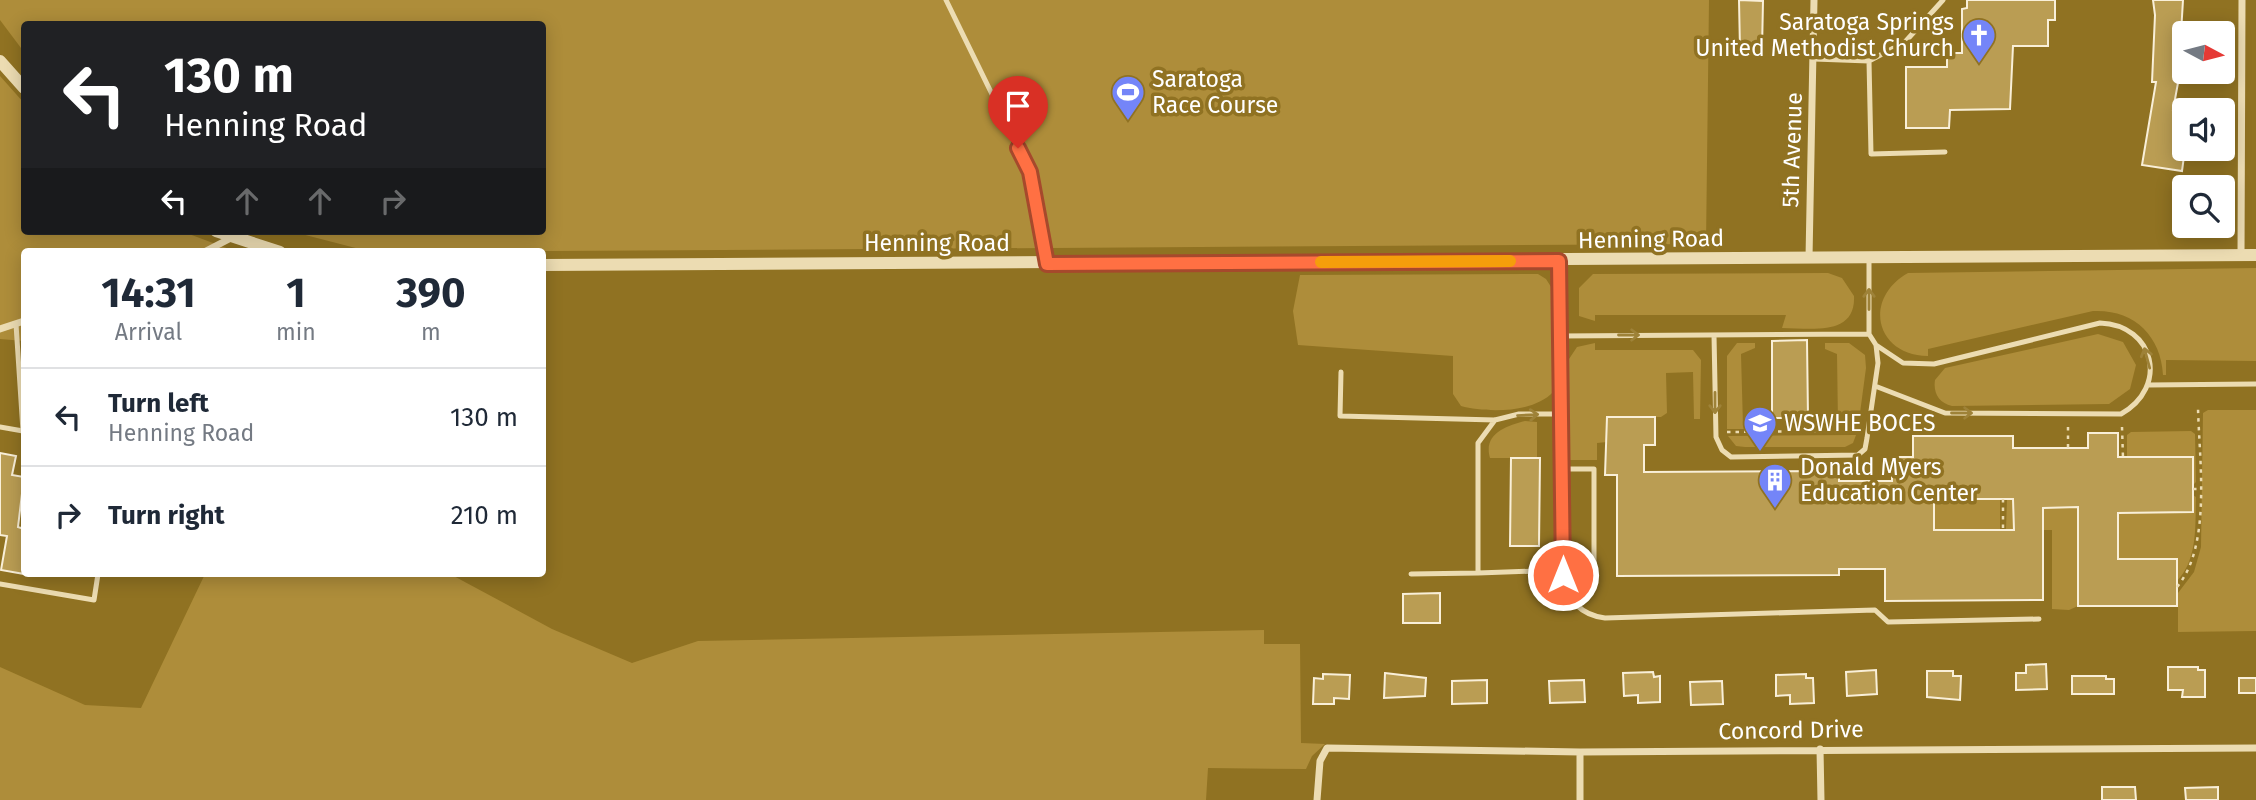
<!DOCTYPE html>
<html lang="en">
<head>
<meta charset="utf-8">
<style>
  body { margin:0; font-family:"Fira Sans",sans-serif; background:#f6f6f7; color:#1f2937; height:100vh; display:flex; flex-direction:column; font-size:26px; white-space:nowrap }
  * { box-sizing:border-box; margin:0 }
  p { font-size:23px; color:#747a83 }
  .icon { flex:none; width:38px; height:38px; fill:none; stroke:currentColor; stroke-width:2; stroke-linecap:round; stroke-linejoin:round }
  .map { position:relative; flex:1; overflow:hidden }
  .drawer { position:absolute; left:21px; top:248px; width:525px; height:329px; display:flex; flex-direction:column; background:#fff; border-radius:7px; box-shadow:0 4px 18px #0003 }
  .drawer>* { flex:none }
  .banner { position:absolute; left:21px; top:21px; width:525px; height:214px; border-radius:7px; box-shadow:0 4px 18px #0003; background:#202124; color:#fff; overflow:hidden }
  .needle { width:46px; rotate:97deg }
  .controls { position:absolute; left:2172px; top:21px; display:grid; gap:14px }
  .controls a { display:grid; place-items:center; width:63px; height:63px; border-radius:7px; background:#fff; box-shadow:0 4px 18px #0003; font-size:35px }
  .pin { position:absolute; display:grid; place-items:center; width:60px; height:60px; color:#fff; margin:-72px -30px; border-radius:50% 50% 50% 0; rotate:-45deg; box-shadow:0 0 7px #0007 }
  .pin .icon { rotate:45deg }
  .me { position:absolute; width:77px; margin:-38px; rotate:0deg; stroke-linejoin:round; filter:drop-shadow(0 0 5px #0008) }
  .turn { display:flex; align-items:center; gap:24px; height:147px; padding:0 28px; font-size:32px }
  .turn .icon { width:91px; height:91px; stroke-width:2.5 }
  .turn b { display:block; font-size:49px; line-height:60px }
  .lanes { display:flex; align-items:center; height:66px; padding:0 28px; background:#0003; justify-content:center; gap:35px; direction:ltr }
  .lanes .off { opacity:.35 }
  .eta { display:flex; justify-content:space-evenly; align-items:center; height:119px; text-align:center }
  .eta b { font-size:42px; font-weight:700; line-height:49px }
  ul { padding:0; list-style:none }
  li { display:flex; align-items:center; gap:21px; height:98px; padding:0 28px; border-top:2px solid #e0e1e3 }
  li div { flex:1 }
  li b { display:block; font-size:26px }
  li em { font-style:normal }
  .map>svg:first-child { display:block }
  .green { fill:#ae8d3a }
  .building { fill:#ba9d53; stroke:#f9efd8; stroke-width:2; fill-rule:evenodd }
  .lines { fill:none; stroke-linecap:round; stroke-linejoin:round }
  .path { stroke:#ecdcb2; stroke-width:2.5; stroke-dasharray:3.5 5; stroke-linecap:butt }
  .service { stroke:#ecdcb2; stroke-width:5 }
  .minor { stroke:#ecdcb2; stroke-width:7 }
  .tertiary { stroke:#ecdcb2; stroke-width:12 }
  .oneway { stroke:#9e8238 }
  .route-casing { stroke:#a6492c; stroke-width:18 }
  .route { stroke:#ff7043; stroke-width:12 }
  .slow { stroke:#f59e0b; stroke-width:12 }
  .labels { text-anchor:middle; stroke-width:7; stroke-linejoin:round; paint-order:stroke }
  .poi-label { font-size:23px; fill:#fff; stroke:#907222; text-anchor:start }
  .street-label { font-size:23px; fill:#fff; stroke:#907222 }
</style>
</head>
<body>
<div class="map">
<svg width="2256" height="800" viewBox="0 0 2256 800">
  <rect width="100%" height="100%" fill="#907222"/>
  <path class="green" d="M0,0H1709L1706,244L371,252L290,231H542V24H24V52L0,20Z
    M0,76L24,103V231H181L237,252H24V341L0,339Z
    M2256,268V361L2166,360V375H2163C2161,335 2133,309 2093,311L1928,349V356C1876,356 1862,299 1908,273Z
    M1828,273L1842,278L1854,296C1856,337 1810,328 1782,328L1786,315H1595V321L1579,316V288L1593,274Z
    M1538,274L1546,279L1553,290V392C1534,413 1487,413 1461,406L1453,394V356L1298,345L1293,311L1300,275Z
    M2098,334L2123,342L2136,365L2130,389L2109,404L1952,406C1939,403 1933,393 1935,380L1945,368Z
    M1595,343V350H1693L1701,360L1700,419H1694L1693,372L1666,373L1667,413L1661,417H1608L1607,442L1597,443V460H1568L1569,359L1577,347Z
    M1737,343H1755V348L1741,354L1743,426L1749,429H1727V356Z
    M1825,343H1849L1865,355L1866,368L1858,428H1832L1838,425L1837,354L1825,349Z
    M2208,410H2256V631L2178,632V593L2194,572L2201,547L2203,413Z
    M1525,421L1537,422V458H1490C1483,434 1506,426 1525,421Z
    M2191,431L2195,434L2196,482L2193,485L2127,457V435L2131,432Z
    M1856,435L1853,443L1845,447H1745L1736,446L1728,436Z
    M2193,495L2196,497C2195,526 2198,559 2177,581V559H2118V513L2192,512Z
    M1934,499H2000V530H1934Z
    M2007,499H2013L2014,508L2078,507V606L2069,610L2052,609V530H2006Z
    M205,574H450L552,629L632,663L698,641L1264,630V644H1300L1301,743L1325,744L1312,756L1306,769L1208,768L1206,800H0V667L85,705L141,708Z"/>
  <path class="building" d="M1739,0L1763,1L1762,50L1740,49Z
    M1967,0H2055V20H2048V46H2013L2010,109L1950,110L1949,128H1906V67H1947V53H1962V9L1967,8Z
    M2153,0H2183L2178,83L2173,110L2184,112L2185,149L2182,171L2142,165L2156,82H2152L2155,15Z
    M1807,340L1808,418H1772V341Z
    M1607,417H1655V445H1644V472L1839,471V481H1892V457H1913V436H2013V448H2088V433H2118V457H2193V512L2118,513V559H2177V606H2078V507L2043,508V600L1885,601V569H1839V575L1617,576V475H1605ZM1934,499H2013L2014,530H1934Z
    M0,453L16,456L12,475L24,477L18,527L24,529V574L1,570L7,536L0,535Z
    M1511,458H1540L1539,546H1510Z
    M1440,593V623H1403V594Z
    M2046,664L2047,689L2016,690V673H2026V665Z
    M2168,667H2198V670H2205V697H2182L2183,690H2168Z
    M1876,670L1877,694L1847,696L1846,672Z
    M1927,671H1953V676H1961L1960,700L1927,697Z
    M1653,672L1654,677L1660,676V702L1638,703V695L1624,696L1623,673Z
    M1385,673L1426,678L1425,696L1384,698Z
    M1323,674L1350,675L1349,699L1334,698V704H1313L1314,678L1323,679Z
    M1806,674V678H1813L1814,703L1790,704V695L1776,696V675Z
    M2072,676H2106V679H2114V694H2072Z
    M2239,678H2256V693H2239Z
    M1487,680V703L1452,704V681Z
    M1584,680L1585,702L1550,703L1549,681Z
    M1722,681L1723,704L1691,705L1690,682Z
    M2102,787H2135L2136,800H2102Z
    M2218,787V800H2186L2185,788Z"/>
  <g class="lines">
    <path class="path" d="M2068,427V448
      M2122,427L2123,458
      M1727,432L1856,431
      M2193,489H2200
      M2003,499V530
      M2177,587C2212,545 2199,460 2198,407"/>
    <path class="service" d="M946,0L1030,172L1047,263
      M1814,59L1869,61L1905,42L1943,0
      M1869,61L1871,154L1945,152
      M1559,261L1563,575C1567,600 1581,615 1605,618L1875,610L1888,622L2039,619
      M1714,335L1716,437L1722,450L1731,457L1858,455L1865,449L1867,438L1878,363L1876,345L1869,334V258
      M1560,336L1869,334
      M1341,372L1340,416L1495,420L1519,414H1561
      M2148,385L2256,384
      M1875,386L1945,413L2121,414C2169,387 2155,325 2100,323L1934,364L1903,363L1876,345
      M1495,420L1478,443V573L1594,569V469H1562
      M0,427L23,431L16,324
      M1411,574L1478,573
      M0,584L94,600L98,574"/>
    <path class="minor" d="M204,252L231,238
      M2241,255L2242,0
      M1809,258L1814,0
      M0,329L24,321
      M1820,749L1821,800
      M1580,752V800
      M1317,800L1320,761L1327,748L1580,752L2256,748"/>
    <path class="tertiary" d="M0,61L24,88
      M216,231L280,252
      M542,265L2256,255"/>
  </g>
  <defs><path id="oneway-shaft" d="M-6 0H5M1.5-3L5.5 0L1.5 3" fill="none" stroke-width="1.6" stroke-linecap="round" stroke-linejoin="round" transform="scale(1.75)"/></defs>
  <g class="oneway">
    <use href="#oneway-shaft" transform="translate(1869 299) rotate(-90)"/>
    <use href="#oneway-shaft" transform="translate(1629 335)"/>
    <use href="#oneway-shaft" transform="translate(2147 358) rotate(-105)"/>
    <use href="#oneway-shaft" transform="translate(1715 403) rotate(90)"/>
    <use href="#oneway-shaft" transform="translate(1962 413)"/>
    <use href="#oneway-shaft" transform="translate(1528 415) rotate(-3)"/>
  </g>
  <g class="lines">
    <defs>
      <path id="route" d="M1018,148L1030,172L1047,264L1559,261L1563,575"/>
    </defs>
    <use href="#route" class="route-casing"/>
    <use href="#route" class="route"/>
    <path class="slow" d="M1321,262L1510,261"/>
  </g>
  <defs>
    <symbol id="church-pin" viewBox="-11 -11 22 30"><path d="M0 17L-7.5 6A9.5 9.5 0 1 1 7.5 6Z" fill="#7485f8" stroke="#907222"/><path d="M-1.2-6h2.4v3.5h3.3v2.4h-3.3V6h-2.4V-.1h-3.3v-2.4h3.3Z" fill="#fff"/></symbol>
    <symbol id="stadium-pin" viewBox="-11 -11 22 30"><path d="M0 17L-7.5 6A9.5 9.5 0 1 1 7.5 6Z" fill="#7485f8" stroke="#907222"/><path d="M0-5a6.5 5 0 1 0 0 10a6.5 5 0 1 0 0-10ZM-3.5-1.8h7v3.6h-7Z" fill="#fff"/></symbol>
    <symbol id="school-pin" viewBox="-11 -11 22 30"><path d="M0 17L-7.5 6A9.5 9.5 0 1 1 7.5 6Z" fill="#7485f8" stroke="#907222"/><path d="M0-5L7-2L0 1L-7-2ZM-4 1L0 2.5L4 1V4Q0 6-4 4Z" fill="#fff"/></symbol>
    <symbol id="building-pin" viewBox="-11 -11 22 30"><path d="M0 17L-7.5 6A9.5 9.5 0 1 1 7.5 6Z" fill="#7485f8" stroke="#907222"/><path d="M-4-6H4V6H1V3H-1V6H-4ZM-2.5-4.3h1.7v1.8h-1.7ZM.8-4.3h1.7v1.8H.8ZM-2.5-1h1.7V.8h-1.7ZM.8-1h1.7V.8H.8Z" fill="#fff"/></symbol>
  </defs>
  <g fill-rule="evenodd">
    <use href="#church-pin" x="1960" y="16" width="38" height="52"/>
    <use href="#stadium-pin" x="1109" y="73" width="38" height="52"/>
    <use href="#school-pin" x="1741" y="404" width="38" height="52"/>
    <use href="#building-pin" x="1756" y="461" width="38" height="52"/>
  </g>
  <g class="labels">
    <g class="poi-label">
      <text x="1954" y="30" text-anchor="end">Saratoga Springs<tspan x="1954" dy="26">United Methodist Church</tspan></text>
      <text x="1152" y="87">Saratoga<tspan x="1152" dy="26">Race Course</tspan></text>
      <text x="1784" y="431">WSWHE BOCES</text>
      <text x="1800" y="475">Donald Myers<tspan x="1800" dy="26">Education Center</tspan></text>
    </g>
    <g class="street-label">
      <text transform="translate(1792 150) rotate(-88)" y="8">5th Avenue</text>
      <text transform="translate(1651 239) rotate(-1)" y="8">Henning Road</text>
      <text x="937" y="251">Henning Road</text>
      <text transform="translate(1791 730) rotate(-1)" y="8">Concord Drive</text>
    </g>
  </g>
</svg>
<div class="controls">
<a><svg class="needle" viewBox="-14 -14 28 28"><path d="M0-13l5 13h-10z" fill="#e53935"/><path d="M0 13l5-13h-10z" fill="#747a83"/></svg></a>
<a><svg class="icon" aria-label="sound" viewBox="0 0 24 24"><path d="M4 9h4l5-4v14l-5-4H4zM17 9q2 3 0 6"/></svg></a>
<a><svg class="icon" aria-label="search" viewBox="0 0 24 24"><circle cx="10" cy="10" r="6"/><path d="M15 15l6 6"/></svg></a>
</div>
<div class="pin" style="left:1018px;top:148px;background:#d93025"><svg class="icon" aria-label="arrive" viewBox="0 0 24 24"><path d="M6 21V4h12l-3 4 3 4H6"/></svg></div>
<svg class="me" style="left:1563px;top:575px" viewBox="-20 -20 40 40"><circle r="17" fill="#ff7043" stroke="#fff" stroke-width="3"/><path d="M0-11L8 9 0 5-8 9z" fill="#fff"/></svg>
<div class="banner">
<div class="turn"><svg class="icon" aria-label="left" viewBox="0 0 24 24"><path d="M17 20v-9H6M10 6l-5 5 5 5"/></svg><div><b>130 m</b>Henning Road</div></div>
<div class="lanes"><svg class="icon" aria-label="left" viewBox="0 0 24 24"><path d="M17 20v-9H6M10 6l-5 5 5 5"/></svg><svg class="icon off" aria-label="ahead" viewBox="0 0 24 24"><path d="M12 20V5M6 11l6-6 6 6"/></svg><svg class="icon off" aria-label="ahead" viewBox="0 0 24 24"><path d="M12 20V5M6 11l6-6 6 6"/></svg><svg class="icon off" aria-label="right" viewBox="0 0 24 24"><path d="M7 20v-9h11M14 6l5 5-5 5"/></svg></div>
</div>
<section class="drawer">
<div class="eta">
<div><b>14:31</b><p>Arrival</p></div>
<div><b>1</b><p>min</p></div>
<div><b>390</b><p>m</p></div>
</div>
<ul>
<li><svg class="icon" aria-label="left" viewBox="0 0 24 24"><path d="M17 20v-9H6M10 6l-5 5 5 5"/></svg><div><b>Turn left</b><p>Henning Road</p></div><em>130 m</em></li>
<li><svg class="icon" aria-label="right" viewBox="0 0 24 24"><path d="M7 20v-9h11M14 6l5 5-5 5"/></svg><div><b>Turn right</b></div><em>210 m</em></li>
</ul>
</section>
</div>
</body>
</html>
